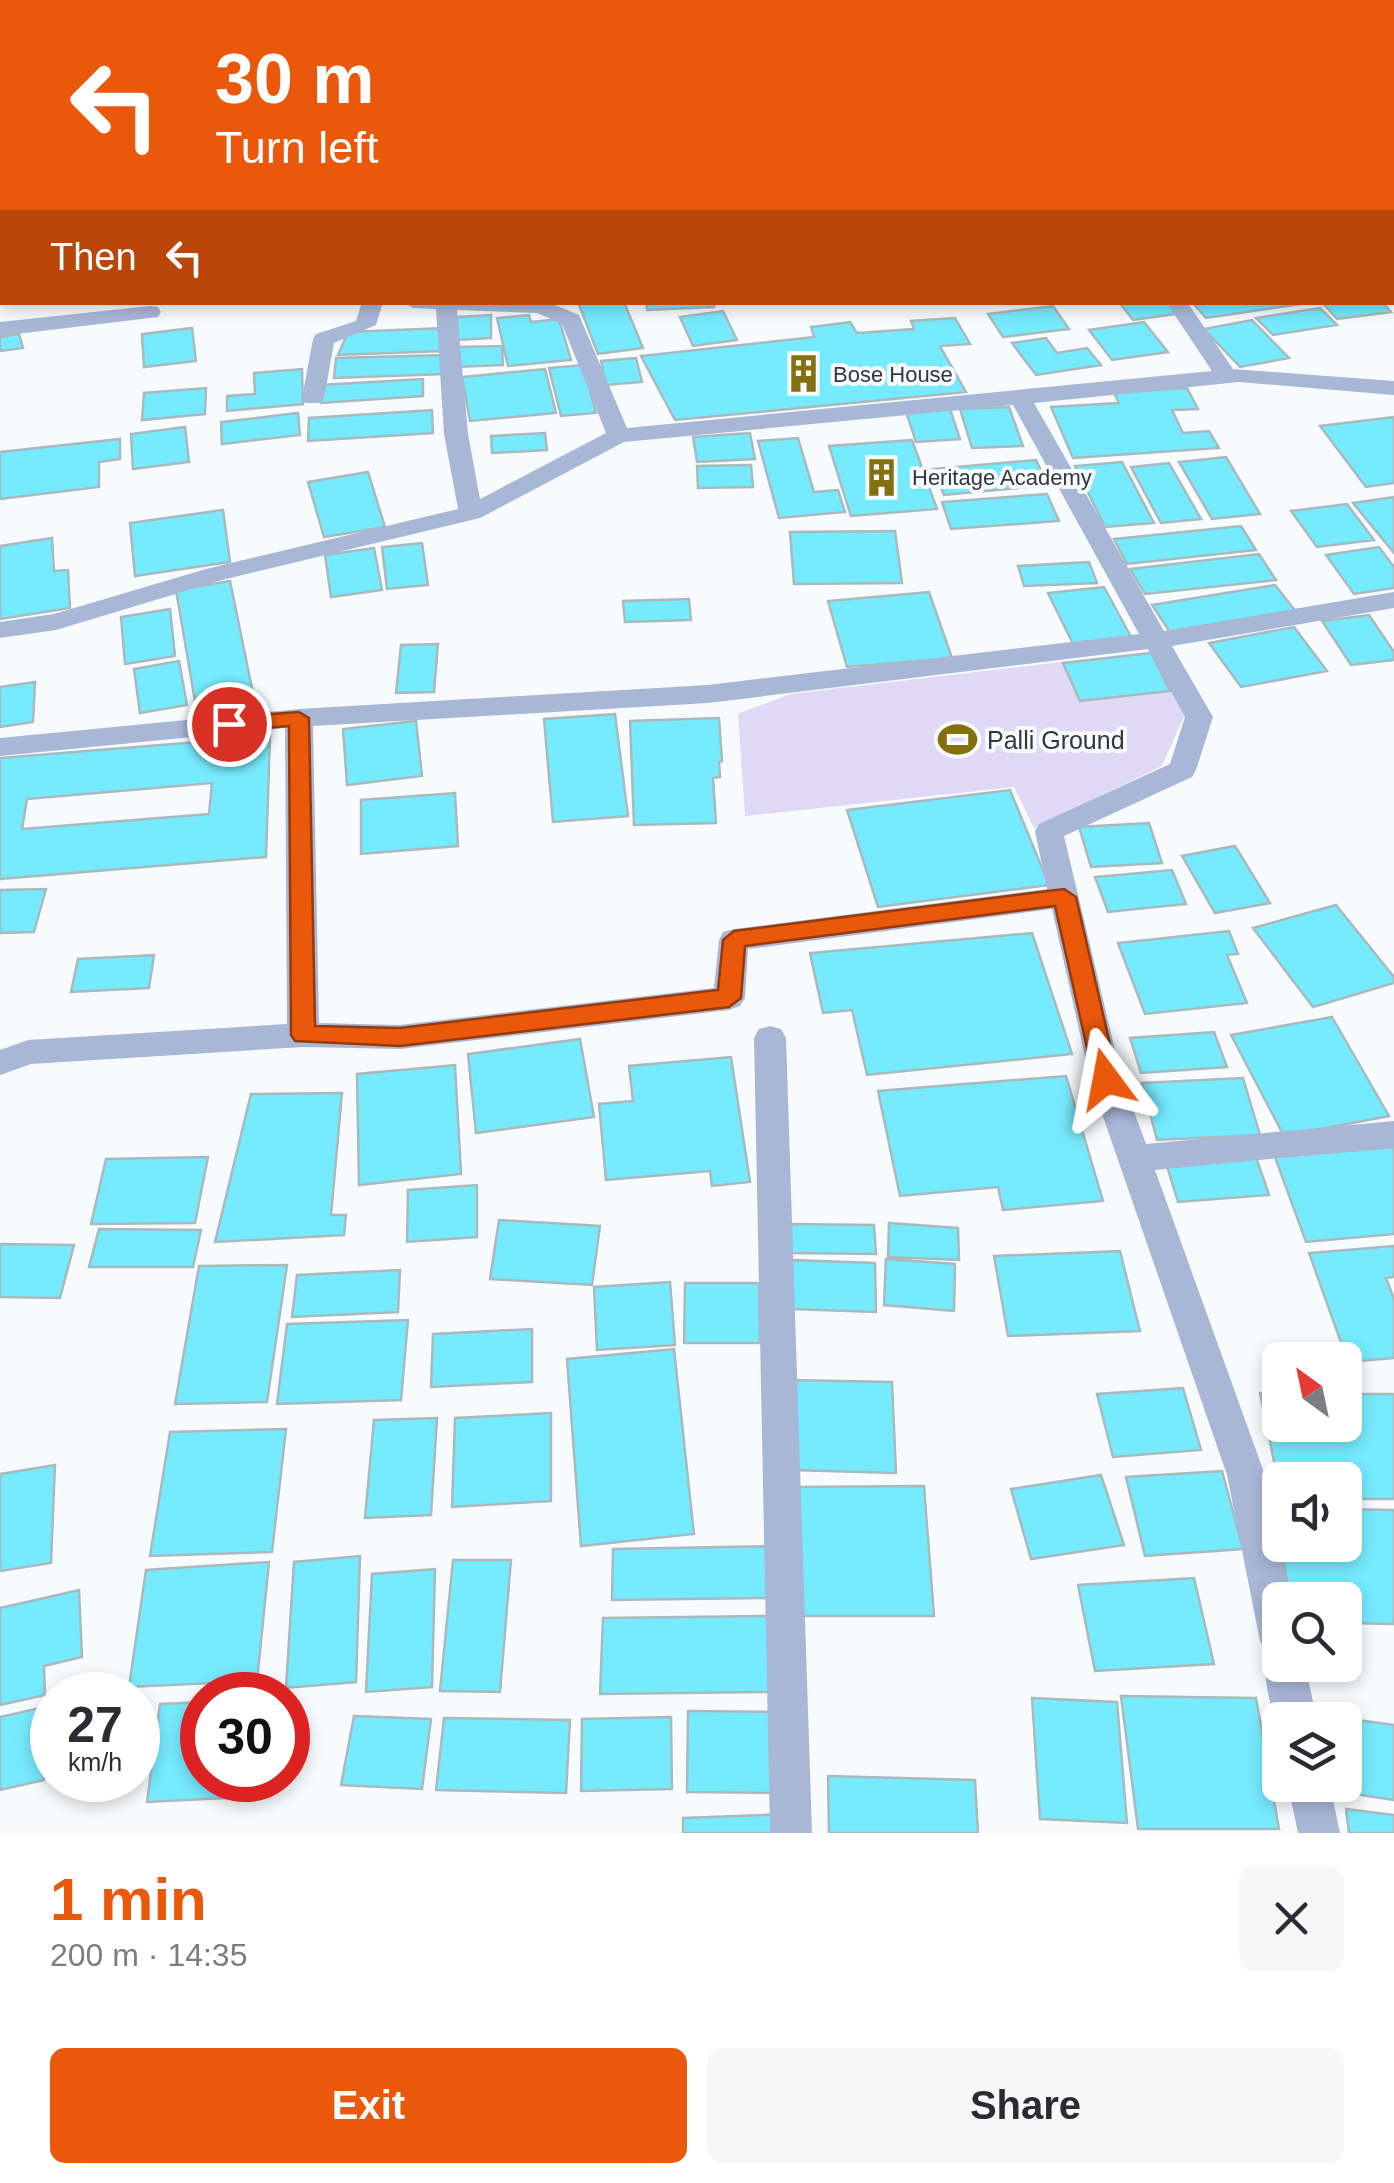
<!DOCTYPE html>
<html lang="en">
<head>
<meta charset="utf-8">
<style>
  body { margin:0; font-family:Arial,sans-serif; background:#f7f7f7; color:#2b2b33; height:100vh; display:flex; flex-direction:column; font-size:38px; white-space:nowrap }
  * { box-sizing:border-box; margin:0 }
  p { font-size:32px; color:#7c7c81 }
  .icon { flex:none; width:55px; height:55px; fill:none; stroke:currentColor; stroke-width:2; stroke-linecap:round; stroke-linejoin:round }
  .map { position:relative; height:1833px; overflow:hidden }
  .details { display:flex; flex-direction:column; background:#fff; flex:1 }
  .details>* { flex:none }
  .guide { position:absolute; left:0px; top:0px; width:1395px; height:305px; box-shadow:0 5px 15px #0003; background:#ea580c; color:#fff; overflow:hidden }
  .needle { width:65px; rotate:327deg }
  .controls { position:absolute; left:1262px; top:1342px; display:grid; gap:20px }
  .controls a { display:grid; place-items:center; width:100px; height:100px; border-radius:15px; background:#fff; box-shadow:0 5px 15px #0003; font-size:50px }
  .speed { position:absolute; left:30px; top:1672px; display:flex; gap:20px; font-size:50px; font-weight:700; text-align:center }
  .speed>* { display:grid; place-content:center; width:130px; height:130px; border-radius:50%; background:#fff; box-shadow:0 5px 15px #0003; line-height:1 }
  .speed small { font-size:25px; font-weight:400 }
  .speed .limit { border:15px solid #d22; background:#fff; color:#111 }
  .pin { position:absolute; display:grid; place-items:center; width:85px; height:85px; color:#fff; margin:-42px; border:5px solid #fff; border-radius:50%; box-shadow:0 2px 10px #0007 }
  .me { position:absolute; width:110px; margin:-55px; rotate:347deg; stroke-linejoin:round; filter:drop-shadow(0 0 8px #0008) }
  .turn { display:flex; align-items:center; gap:35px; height:210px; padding:0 50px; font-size:45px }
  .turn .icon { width:130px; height:130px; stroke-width:2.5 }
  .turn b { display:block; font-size:70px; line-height:85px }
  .then { display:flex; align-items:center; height:95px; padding:0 50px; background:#0003; gap:20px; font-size:38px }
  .round { display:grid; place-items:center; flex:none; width:105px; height:105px; border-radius:15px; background:#f7f7f7 }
  .overview { display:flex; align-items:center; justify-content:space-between; height:170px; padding:0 50px }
  h1 { font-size:60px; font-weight:700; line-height:75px; color:#ea580c }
  .primary-button { display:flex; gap:20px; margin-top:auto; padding:20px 50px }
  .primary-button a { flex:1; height:115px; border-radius:15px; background:#ea580c; color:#fff; font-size:40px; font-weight:700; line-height:115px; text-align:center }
  .primary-button a+a { background:#f7f7f7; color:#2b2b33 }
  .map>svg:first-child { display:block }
  .green { fill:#e0d9f5 }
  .building { fill:#76eafe; stroke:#a8babe; stroke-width:2.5; fill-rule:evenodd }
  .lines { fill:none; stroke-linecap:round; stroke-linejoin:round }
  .minor { fill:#a9b7d7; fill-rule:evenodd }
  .route { fill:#ea580c; stroke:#983908; stroke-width:2.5 }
  .labels { text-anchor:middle; stroke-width:8; stroke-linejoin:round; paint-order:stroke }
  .far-poi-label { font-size:22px; fill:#33383c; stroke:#f8fbfd; text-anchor:start }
  .poi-label { font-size:25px; fill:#33383c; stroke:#f8fbfd; text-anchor:start }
</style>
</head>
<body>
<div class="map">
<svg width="1394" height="1833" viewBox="0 0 1394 1833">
  <rect width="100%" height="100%" fill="#f8fbfd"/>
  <path class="green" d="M1154,651L1185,714L1162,766L1034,828L1014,787L745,816L738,714L790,694Z"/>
  <path class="building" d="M578,302H624L643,348L598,354Z
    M646,302H714V307L647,310Z
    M1119,302H1175L1183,313L1133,320Z
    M1192,302H1314L1206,318Z
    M1322,302H1382L1391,312L1337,319Z
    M1053,306L1069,329L1003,337L988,314Z
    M1320,308L1337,325L1273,335L1256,318Z
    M723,311L737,340L693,346L680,317Z
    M491,315V338L457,340V317Z
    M529,315L531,322L559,319L571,360L508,366L497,318Z
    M955,318L970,344L940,346L966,392L675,420L641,356L814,337L811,327L850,322L857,333L914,329L911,321Z
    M1252,320L1289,358L1240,367L1204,329Z
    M1144,322L1168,352L1112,360L1089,330Z
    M192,328L196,361L144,367L142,334Z
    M443,328V351L338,355L348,332Z
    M19,334L23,348L0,351V337Z
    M1046,338L1057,353L1087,348L1101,365L1036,375L1012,343Z
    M502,346L503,365L456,367L457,347Z
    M445,355L444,374L334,378L336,358Z
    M636,358L642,382L606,385L601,361Z
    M583,365L596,413L561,416L549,368Z
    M302,369L303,404L227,411V396L255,394L254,373Z
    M545,369L556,413L470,421L462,377Z
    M423,379V396L321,403V385Z
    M206,388L205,414L142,420L144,393Z
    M1187,388L1198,409L1172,410L1183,433L1209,431L1219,448L1073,458L1051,407L1119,403L1114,393Z
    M1009,407L1023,446L972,448L960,409Z
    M950,409L960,439L916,442L906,412Z
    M432,410L433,433L308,441L309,418Z
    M298,413L300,435L222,444L221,422Z
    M1394,417V483L1366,487L1320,426Z
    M185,427L189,462L133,469L131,434Z
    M545,433L547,450L492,453L491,436Z
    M750,433L755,459L697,462L693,437Z
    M798,438L814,492L838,490L845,512L779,518L758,441Z
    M120,439V459L99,462V487L0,499V452Z
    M912,440L937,509L851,516L829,446Z
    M1226,457L1260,514L1212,519L1179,462Z
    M1036,460L1048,485L944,495L933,469Z
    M1122,462L1154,523L1105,527L1075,466Z
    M1169,463L1201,519L1161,523L1131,467Z
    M751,465L753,487L698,488L697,466Z
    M368,472L385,527L324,537L308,482Z
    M1047,494L1059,521L951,529L942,502Z
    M1394,497V553L1353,503Z
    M1347,504L1374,540L1317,547L1291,511Z
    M223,510L230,562L135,576L130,523Z
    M1241,526L1256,550L1127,564L1114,539Z
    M895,531L902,583L794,584L790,532Z
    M52,538L54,571L68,570L70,608L0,619V546Z
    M422,543L428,585L387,589L382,547Z
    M1379,547L1394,567V588L1354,594L1326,555Z
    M374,548L382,590L331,597L325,555Z
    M1259,554L1276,580L1145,594L1130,569Z
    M1089,562L1097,583L1024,586L1018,566Z
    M230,581L255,703L197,713L176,590Z
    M1275,585L1297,613L1171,634L1152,605Z
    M1104,587L1131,637L1073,644L1048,593Z
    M929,592L952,658L847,667L828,601Z
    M689,599L691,620L625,622L623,601Z
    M170,609L175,656L125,664L121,617Z
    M1369,615L1394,652V660L1351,665L1322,621Z
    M1294,627L1327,671L1241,687L1209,643Z
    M438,644L434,692L396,693L401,645Z
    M1151,653L1170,691L1080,701L1063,663Z
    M179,661L187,705L140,713L134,669Z
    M35,682L33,722L0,727V687Z
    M615,714L628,816L553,822L544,719Z
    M719,718L722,761L719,762L720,777L713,778L716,823L634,825L630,721Z
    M416,721L422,776L347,785L343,729Z
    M270,736L266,857L0,879V758ZM212,783L209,814L22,829L27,799Z
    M1010,790L1049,885L878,907L847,810Z
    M455,793L458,846L361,854V800Z
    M1149,823L1162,863L1091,867L1079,827Z
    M1235,846L1270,903L1215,913L1182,856Z
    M1172,870L1186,904L1108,912L1095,877Z
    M46,889L34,932L0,933V890Z
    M1336,905L1394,977V983L1313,1007L1253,928Z
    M1229,931L1238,954L1227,955L1247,1003L1145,1014L1118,943Z
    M1032,933L1072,1054L867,1075L852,1010L823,1013L810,953Z
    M154,955L149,988L71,992L78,959Z
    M1332,1017L1389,1116L1284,1136L1231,1035Z
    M1214,1032L1227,1067L1141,1073L1130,1038Z
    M580,1039L594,1117L476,1133L468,1054Z
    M731,1057L750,1182L712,1186L710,1171L606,1180L599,1104L633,1101L629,1066Z
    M455,1065L461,1174L359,1185L357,1074Z
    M1066,1076L1103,1201L1003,1210L998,1187L900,1196L878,1091Z
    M1243,1078L1260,1135L1157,1140L1142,1083Z
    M342,1093L331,1215H346L344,1235L215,1242L251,1094Z
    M1394,1147V1234L1306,1242L1275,1157Z
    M208,1157L195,1223L91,1224L106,1159Z
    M1256,1157L1269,1195L1178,1202L1166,1163Z
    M477,1185V1237L407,1242L408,1190Z
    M499,1220L600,1226L592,1285L490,1279Z
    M889,1223L958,1228L959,1260L888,1257Z
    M791,1224L874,1225L876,1254L791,1253Z
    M99,1229L201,1230L193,1267H89Z
    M0,1244L74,1245L60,1298L0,1297Z
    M1394,1246V1277L1386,1278L1394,1299V1358L1348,1362L1309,1253Z
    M1120,1251L1140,1331L1008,1336L994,1256Z
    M886,1259L955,1264L954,1311L884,1305Z
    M791,1260L875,1263L876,1312L791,1309Z
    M287,1265L267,1402L175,1404L199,1266Z
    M400,1270L398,1312L292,1317L297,1275Z
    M670,1282L675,1345L597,1350L594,1287Z
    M685,1283H759L760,1343H684Z
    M408,1320L401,1400L277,1404L287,1324Z
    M532,1329V1382L431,1387L433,1334Z
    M674,1349L694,1534L581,1546L567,1359Z
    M791,1380L892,1382L896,1473L792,1470Z
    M1183,1388L1201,1450L1113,1457L1097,1394Z
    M1260,1393H1280V1425H1345V1394H1394V1499H1345V1480H1280V1491Z
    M551,1413V1501L452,1507L455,1418Z
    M437,1418L431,1515L365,1518L374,1420Z
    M286,1429L272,1552L150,1556L170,1432Z
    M55,1465L51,1563L0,1571V1474Z
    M1222,1471L1243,1549L1145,1556L1126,1477Z
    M1101,1475L1124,1545L1031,1559L1011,1489Z
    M924,1486L934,1616H799L795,1487Z
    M1345,1509L1394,1510V1624L1345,1623V1600H1290L1281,1545H1345Z
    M771,1546L773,1598L612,1600L613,1549Z
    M360,1556L356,1682L286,1688L294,1562Z
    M453,1560H511L500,1692L440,1691Z
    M269,1562L257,1681L129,1687L146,1570Z
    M435,1569L432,1687L366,1692L372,1574Z
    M1194,1578L1214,1664L1095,1671L1078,1585Z
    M79,1590L82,1657L44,1666L45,1695L0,1705V1608Z
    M768,1616L771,1692L600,1694L603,1618Z
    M1121,1696L1256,1698L1279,1829H1138Z
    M1032,1698L1117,1702L1127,1823L1040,1819Z
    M202,1702V1780H269L267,1796L147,1802L160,1704Z
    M44,1707V1780L0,1790V1717Z
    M688,1711L783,1712L785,1793L687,1792Z
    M354,1716L431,1719L422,1789L341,1785Z
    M671,1717L672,1789L581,1791L582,1719Z
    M1337,1717L1394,1725V1800L1341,1792V1785H1345V1720Z
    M444,1718L570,1720L566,1793L436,1790Z
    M828,1776L975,1780L978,1833H829Z
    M1346,1809L1394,1815V1833H1349Z
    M787,1814L788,1833H683V1818Z"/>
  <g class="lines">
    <path class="minor" d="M174,0H192V2H175Z
      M519,0H537L539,2H521Z
      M1097,0H1115V2H1098Z
      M2,99V111L0,112V100Z
      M1392,105H1394V117H1392Z
      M362,302H383L376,325L334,343L324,398L321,403H305L302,398L313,339L316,334L356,321Z
      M403,302H548L579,315L627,428L1212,371L1166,302H1187L1233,369L1394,381V395L1239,382L1034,403L1164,631L1394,592V608L1172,646L1213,717L1196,770L1192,777L1064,836L1122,1079L1146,1144L1394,1121V1147L1155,1170L1265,1475L1291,1600H1280V1665H1305L1317,1720H1280V1731C1272,1712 1260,1675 1269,1656L1260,1641L1227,1475L1090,1079L1052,909L748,949L745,998L740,1006L729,1010L400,1049L303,1047L31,1064L0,1075V1050L28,1040L287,1024L285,728L0,756V738L299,709L708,685L1139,634L1013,405L624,442L480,518L222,580L56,630L0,638V622L54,614L206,569L458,509L444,434L436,309L413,308ZM457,310L537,313L562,324L606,433L480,499L468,434ZM1148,649L1185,717L1170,764L1039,824L1035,831L1047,889L734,929L723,932L719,940L714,988L400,1025L319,1023L313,726L708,703Z
      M150,306L158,307L161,312L158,317L0,336V322Z
      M770,1026L781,1029L786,1038L812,1833H770L754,1038L759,1029Z
      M1288,1785H1330L1340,1833H1298Z"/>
  </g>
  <path class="route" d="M299,712L309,718L315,1026L400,1028L718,990L723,940L734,931L1064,889L1076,897L1118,1079L1115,1086H1097L1094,1079L1055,906L745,946L741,998L729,1007L400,1046L295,1041L291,1035L289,726L229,731L219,724L229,717Z"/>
  <defs>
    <symbol id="building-bare" viewBox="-9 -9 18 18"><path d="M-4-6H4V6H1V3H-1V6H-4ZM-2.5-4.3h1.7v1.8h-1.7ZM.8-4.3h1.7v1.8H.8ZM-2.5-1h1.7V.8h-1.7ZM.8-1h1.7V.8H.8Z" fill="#84700f" stroke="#f8fbfd" stroke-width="2.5" paint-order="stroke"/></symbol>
    <symbol id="stadium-bare" viewBox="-9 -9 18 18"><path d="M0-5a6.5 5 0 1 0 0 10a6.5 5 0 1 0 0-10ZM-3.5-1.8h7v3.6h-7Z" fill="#84700f" stroke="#f8fbfd" stroke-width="2.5" paint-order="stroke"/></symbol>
  </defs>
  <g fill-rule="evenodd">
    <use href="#building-bare" x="776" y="346" width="55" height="55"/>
    <use href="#building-bare" x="854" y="450" width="55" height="55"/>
    <use href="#stadium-bare" x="930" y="712" width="55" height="55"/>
  </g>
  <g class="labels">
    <g class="far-poi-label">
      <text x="833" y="382">Bose House</text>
      <text x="912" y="485">Heritage Academy</text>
    </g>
    <g class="poi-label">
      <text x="987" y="749">Palli Ground</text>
    </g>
  </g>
</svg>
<div class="controls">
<a><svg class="needle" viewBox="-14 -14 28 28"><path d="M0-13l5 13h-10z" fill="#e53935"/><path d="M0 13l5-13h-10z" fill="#7c7c81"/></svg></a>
<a><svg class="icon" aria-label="sound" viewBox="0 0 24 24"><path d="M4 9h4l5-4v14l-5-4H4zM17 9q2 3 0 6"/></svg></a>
<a><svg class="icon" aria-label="search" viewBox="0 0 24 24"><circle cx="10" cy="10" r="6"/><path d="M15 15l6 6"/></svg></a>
<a><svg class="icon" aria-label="layers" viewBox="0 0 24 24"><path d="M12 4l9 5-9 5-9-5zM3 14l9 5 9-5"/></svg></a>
</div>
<div class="speed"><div>27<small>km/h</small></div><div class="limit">30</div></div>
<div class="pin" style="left:229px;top:724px;background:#d93025"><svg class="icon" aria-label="arrive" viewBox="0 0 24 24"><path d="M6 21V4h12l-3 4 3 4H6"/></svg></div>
<svg class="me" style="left:1106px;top:1079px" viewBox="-20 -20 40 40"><path d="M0-17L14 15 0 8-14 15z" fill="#ea580c" stroke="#fff" stroke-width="4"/></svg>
<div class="guide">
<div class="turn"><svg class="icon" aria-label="left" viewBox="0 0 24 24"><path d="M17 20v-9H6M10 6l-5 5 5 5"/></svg><div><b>30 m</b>Turn left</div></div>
<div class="then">Then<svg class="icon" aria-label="left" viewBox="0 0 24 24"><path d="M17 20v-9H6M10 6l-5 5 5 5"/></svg></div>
</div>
</div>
<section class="details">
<div class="overview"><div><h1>1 min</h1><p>200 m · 14:35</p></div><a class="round"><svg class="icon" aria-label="close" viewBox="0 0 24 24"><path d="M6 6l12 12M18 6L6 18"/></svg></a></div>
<div class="primary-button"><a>Exit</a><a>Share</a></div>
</section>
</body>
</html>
